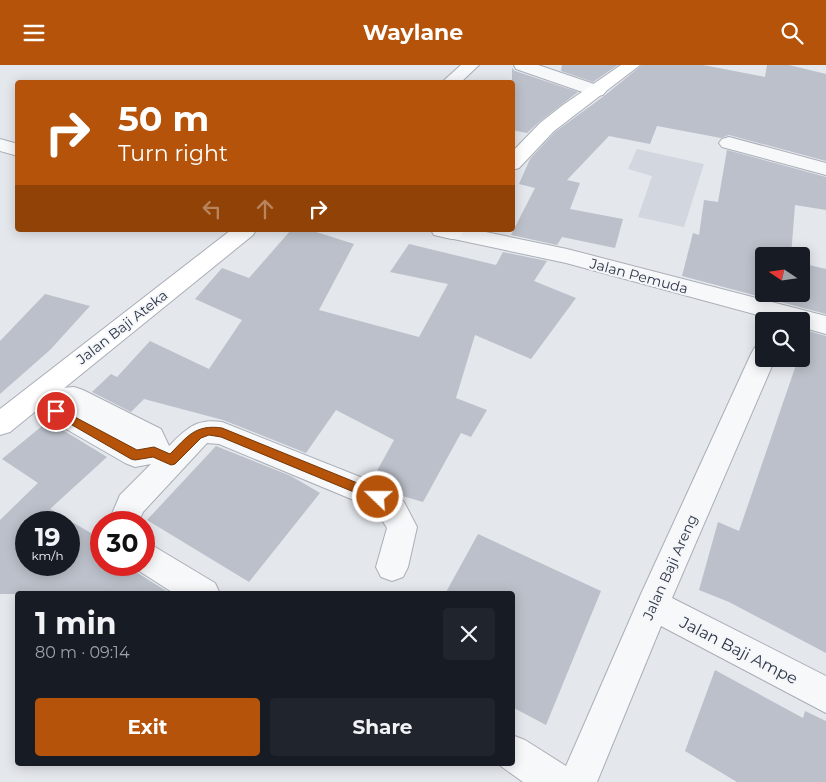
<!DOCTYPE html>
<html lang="en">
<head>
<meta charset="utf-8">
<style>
  body { margin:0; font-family:Montserrat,sans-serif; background:#20242c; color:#f1f3f6; height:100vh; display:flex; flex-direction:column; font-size:19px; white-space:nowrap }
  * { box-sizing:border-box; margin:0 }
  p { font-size:16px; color:#9ea1a6 }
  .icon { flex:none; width:28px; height:28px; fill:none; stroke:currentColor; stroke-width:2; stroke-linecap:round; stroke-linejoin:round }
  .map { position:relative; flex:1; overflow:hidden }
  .panel { position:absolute; left:15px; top:526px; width:500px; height:175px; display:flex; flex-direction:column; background:#171b24; border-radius:5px; box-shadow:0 2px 12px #0003 }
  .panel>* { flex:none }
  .banner { position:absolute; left:15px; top:15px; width:500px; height:152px; border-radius:5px; box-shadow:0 2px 12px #0003; background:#b45309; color:#fff; overflow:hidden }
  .needle { width:32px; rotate:283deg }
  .fabs { position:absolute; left:755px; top:182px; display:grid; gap:10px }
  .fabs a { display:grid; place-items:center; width:55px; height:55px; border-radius:5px; background:#171b24; box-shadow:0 2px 12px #0003; font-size:25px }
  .speed { position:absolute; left:15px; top:446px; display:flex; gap:10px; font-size:25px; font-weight:700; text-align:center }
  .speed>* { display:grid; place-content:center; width:65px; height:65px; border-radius:50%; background:#171b24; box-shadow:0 2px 12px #0003; line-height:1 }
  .speed small { font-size:12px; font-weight:400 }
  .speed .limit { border:8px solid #d22; background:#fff; color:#111 }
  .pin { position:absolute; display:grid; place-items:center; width:42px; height:42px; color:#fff; margin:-21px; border:2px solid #fff; border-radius:50%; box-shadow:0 1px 5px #0007 }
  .me { position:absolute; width:55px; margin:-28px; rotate:292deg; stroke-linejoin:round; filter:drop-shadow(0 0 4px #0008) }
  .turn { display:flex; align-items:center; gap:18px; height:105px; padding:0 20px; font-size:22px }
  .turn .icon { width:65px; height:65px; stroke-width:2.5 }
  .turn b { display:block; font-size:35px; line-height:42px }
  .lanes { display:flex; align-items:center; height:48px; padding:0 20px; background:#0003; justify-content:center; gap:25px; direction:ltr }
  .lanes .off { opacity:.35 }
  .round { display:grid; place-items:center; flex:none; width:52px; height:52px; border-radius:5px; background:#20242c }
  .overview { display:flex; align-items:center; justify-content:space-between; height:85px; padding:0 20px }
  h1 { font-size:30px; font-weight:700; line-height:38px }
  .button { display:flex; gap:10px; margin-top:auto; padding:10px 20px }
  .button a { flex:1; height:58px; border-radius:5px; background:#b45309; color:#fff; font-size:20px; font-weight:700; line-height:58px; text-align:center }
  .button a+a { background:#20242c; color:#f1f3f6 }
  header { display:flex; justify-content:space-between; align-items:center; height:65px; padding:0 20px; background:#b45309; color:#fff; font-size:22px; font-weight:700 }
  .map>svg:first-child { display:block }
  .built { fill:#d2d6de }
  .building { fill:#bbc0ca; fill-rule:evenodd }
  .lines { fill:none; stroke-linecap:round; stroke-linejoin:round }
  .street-casing { stroke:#a9aeb7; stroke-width:2 }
  .secondary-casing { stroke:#a9aeb7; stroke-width:2 }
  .street { fill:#f7f8fa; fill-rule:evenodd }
  .secondary { fill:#fff; fill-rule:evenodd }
  .route { fill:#b45309; stroke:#753606 }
  .labels { text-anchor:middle; stroke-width:4; stroke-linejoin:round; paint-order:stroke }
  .street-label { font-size:14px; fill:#2b3445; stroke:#f4f6f9 }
  .near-street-label { font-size:16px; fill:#2b3445; stroke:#f4f6f9 }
</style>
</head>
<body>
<header><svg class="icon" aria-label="menu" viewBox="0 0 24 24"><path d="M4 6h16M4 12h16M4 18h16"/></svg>Waylane<svg class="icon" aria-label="search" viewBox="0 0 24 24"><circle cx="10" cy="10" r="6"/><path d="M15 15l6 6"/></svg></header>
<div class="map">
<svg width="826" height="717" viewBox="0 0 826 717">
  <rect width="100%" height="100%" fill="#e4e7ec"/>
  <path class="built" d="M637,84L704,99L684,162L638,152L652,111L628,104Z"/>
  <path class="building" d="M562,0H618L593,17L561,6Z
    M642,0H703L765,12L767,0H789L826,9V96L729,70L721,73L657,61L650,79L609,71L567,115L580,118L570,144L623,154L615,183L562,172L557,180L511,170L535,123L519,119L530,94L555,67L604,31Z
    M512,3L515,6L578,27L539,57L527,68L512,65Z
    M727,85L826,112V145L795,140L791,191H764V229H801V198L826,204V249L682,211L693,168L699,170L704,135L718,137Z
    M291,165H310L354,179L319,245L419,272L448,219L390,207L409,179L496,200L503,187L547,196L534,216L576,233L531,294L475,270L456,333L487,345L471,372L461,368L423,437L399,430L389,421L372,415L394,375L336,345L306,388L223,355L144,334L131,347L92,327L111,309L117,312L150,276L209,304L242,255L195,234L222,203L249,213Z
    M45,229L90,241L50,285L0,329V276Z
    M801,264L826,271V588L729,537L699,525L718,457L739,466L798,294H801Z
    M48,356L107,392L50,444L101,474V500H125L171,529H0V455L38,418L2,394ZM26,458H69V500H26Z
    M216,381L291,411L320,428L249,517L147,455Z
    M478,469L601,526L546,660L512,642V529H445Z
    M715,605L803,653L805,646L826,656V717H737L685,686Z"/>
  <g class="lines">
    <defs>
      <path id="street" d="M461,0H479L460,18H441Z
        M514,0H538L603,22L606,26L603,30L597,31L591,30L516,4Z
        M729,72L826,98V110L722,82L719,78L722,74Z
        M0,74L18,79V91L0,86Z
        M442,165H476L567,184L826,251V269L801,262V256H780L566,198L444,172L441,167Z
        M764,280V294H775L672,533L826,611V648L661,561L597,717H523L498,699H512V670L525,675L566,701L641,529L751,289L755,282Z
        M43,315L61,323L74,322L83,325L161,364L169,381C186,364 196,353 222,357L388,423L404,437L417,462L408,502L403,512L392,516L381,512L376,502L387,463L382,455L368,441L219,379L207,378L143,447L138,458H108L120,430L151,399L135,402L125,398L47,353L43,346L44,338L34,332L30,325L34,318Z
        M144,478L155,482L215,518L220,529H175L133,502L132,500H144Z"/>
      <path id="secondary" d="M621,0H640L554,66L519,103L512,105V87L540,58L563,40Z
        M231,165H256L253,170L10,367L0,370V344Z
        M431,165H464L460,172L452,174L434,170Z"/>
    </defs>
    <use href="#street" class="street-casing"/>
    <use href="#secondary" class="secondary-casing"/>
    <use href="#street" class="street"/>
    <use href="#secondary" class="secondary"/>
  </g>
  <path class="route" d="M56,342L137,385L154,382L170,389C187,372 195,359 222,363L382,428L384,432L382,435L378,437L221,372L209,370L201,373L175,399L171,400L153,392L135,395L131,394L53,349L51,346L53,343Z"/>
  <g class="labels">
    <g class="street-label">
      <text transform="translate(639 211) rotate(15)" y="5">Jalan Pemuda</text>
      <text transform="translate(122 262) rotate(-38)" y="5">Jalan Baji Ateka</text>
      <text transform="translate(670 502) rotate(-66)" y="5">Jalan Baji Areng</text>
    </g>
    <g class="near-street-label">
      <text transform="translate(739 585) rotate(27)" y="6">Jalan Baji Ampe</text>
    </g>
  </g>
</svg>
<div class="fabs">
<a><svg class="needle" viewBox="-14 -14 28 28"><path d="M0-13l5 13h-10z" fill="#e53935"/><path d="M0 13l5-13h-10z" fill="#9ea1a6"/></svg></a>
<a><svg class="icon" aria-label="search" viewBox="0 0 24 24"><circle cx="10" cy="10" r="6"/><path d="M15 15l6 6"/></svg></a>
</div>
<div class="speed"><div>19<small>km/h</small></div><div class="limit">30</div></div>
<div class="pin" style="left:56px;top:346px;background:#d93025"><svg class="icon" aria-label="arrive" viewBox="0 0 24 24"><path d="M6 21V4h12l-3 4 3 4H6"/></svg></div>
<svg class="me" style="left:378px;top:432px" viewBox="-20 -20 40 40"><circle r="17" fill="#b45309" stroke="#fff" stroke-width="3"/><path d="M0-11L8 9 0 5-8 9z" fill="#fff"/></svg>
<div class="banner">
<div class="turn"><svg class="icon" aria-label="right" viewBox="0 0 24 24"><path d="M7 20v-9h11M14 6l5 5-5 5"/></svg><div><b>50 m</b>Turn right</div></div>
<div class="lanes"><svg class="icon off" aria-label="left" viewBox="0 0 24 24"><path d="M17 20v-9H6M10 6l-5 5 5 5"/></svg><svg class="icon off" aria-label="ahead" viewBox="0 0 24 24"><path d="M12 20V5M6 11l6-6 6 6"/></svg><svg class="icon" aria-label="right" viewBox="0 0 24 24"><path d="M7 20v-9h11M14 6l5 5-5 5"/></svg></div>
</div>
<section class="panel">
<div class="overview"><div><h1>1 min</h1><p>80 m · 09:14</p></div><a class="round"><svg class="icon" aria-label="close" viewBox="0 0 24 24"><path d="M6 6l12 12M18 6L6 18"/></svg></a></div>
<div class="button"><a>Exit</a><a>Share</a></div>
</section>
</div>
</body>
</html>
